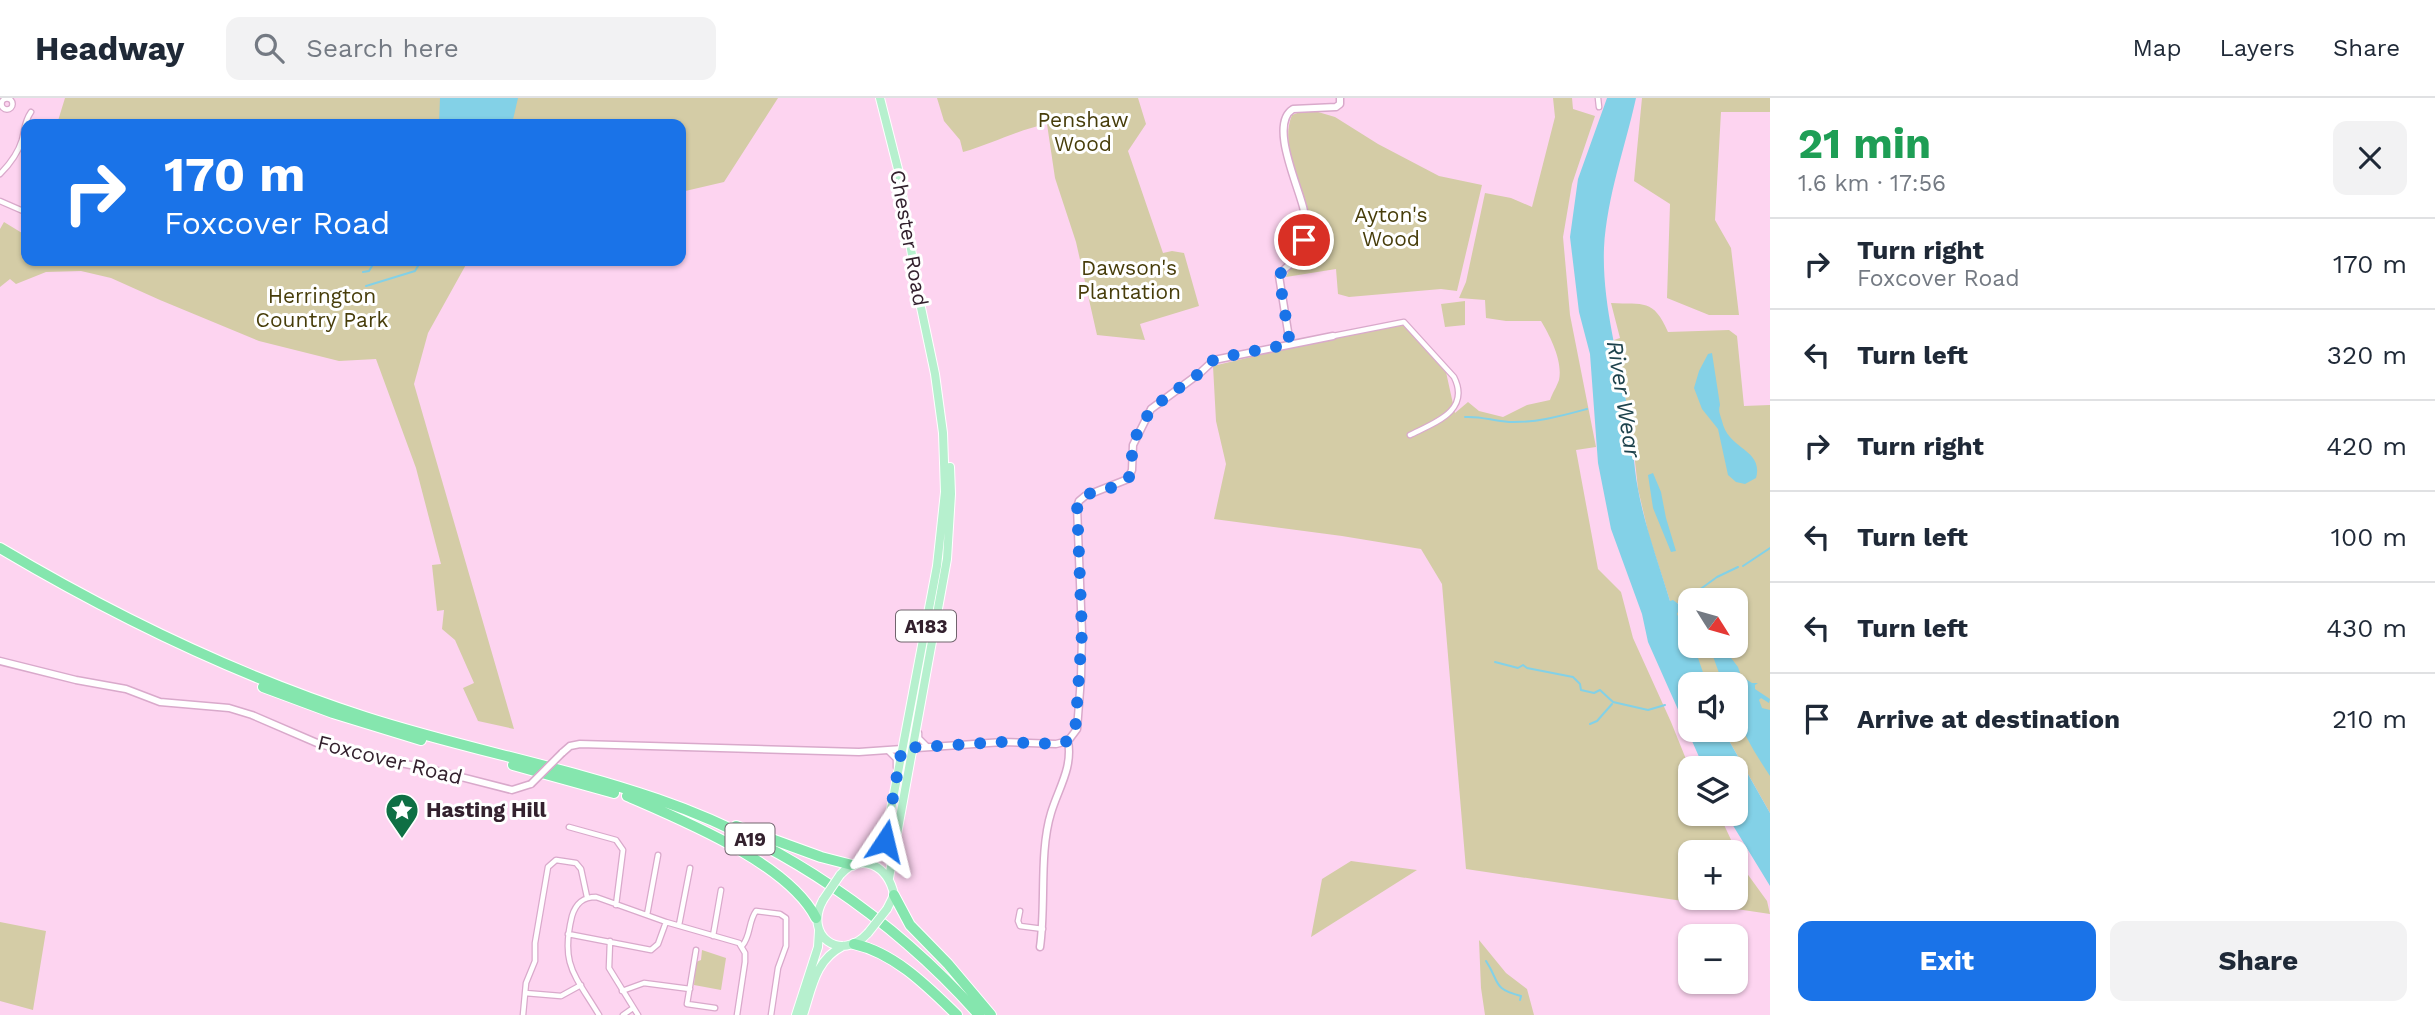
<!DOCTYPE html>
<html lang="en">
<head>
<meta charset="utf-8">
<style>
  body { margin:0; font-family:"Work Sans",sans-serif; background:#f2f2f3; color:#1f2937; height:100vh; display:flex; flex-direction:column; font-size:26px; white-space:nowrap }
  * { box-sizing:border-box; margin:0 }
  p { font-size:23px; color:#747a83 }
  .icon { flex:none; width:38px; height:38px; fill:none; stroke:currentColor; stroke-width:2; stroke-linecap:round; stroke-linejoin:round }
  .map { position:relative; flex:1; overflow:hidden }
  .side { display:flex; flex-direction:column; background:#fff; width:665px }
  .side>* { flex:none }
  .top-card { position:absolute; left:21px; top:21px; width:665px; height:147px; border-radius:14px; box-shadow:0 2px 5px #0004; background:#1a73e8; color:#fff; overflow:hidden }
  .needle { width:46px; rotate:127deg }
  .tools { position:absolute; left:1678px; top:490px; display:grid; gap:14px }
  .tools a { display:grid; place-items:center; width:70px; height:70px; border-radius:14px; background:#fff; box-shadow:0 2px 5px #0004; font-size:35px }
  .pin { position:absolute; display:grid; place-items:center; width:60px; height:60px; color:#fff; margin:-30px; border:4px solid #fff; border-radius:50%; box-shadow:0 2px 7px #0007 }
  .me { position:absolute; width:77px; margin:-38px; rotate:10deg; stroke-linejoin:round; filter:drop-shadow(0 0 5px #0008) }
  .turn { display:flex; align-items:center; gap:24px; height:147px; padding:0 28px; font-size:32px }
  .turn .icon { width:91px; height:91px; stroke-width:2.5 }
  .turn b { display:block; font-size:49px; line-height:60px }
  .round { display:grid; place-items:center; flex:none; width:74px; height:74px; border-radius:14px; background:#f2f2f3 }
  .headline { display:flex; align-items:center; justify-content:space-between; height:119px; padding:0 28px }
  h1 { font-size:42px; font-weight:700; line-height:52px; color:#1e9e55 }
  .cta { display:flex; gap:14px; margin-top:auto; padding:14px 28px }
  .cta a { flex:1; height:80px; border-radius:14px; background:#1a73e8; color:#fff; font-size:28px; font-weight:700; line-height:80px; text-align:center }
  .cta a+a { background:#f2f2f3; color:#1f2937 }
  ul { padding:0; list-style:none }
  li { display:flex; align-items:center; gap:21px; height:91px; padding:0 28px; border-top:2px solid #e0e1e3 }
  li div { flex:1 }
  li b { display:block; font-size:26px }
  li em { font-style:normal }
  header { display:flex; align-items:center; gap:42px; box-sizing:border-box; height:98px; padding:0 35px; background:#fff; border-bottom:2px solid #e0e1e3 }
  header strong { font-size:33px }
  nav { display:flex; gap:38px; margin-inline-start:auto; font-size:24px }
  .search { width:490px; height:63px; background:#f2f2f3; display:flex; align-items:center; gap:18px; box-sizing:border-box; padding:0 24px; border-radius:14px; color:#747a83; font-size:26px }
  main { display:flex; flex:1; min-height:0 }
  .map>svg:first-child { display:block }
  .green { fill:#d4cca6; fill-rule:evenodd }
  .water { fill:#83d1e7 }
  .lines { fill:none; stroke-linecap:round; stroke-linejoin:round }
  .stream { stroke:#83d1e7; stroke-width:2 }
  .street-casing { stroke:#d9a9cb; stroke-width:7 }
  .secondary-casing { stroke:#d9a9cb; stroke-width:9 }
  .primary-casing { stroke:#fff; stroke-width:10 }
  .highway-casing { stroke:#fff; stroke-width:12 }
  .street { stroke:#fff; stroke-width:4.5 }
  .secondary { stroke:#fff; stroke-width:6 }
  .primary { stroke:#b6f0ce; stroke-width:8 }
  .highway { stroke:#85e6ae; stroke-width:10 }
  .secondary-bridge-casing { stroke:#d9a9cb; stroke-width:9; stroke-linecap:butt }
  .primary-bridge-casing { stroke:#fff; stroke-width:10; stroke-linecap:butt }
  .secondary-bridge { stroke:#fff; stroke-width:6 }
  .primary-bridge { stroke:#b6f0ce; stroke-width:8 }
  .route { stroke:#1a73e8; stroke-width:12; stroke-dasharray:0 21.6 }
  .labels { text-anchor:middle; stroke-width:6; stroke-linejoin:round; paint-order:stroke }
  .shield { fill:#fff; stroke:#70646d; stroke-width:2 }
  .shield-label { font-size:19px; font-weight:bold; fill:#33212e }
  .park-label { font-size:21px; fill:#473d0a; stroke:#fff }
  .street-label { font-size:21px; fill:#33212e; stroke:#fff }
  .poi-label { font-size:21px; font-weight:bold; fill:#33212e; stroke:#fff; text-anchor:start }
  .water-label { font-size:23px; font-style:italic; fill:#1d424c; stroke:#fff }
</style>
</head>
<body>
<header>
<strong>Headway</strong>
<div class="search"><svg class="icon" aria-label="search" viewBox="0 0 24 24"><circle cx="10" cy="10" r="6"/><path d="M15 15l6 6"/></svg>Search here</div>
<nav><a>Map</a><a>Layers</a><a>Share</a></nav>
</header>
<main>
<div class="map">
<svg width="1770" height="917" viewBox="0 0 1770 917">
  <rect width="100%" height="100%" fill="#fdd4f0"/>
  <path class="green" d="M65,0H778L724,84L681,94V26H57Z
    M937,0H1138L1146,26L1128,53L1163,155L1172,153L1184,155L1199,208L1140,226L1145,242L1097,237L1076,144L1055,80L1047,26C1017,32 992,46 963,54L960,42L944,23Z
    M1553,0H1572L1573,11L1595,18L1572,86L1563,139L1570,217L1596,349L1576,352L1598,471L1621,494L1633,540L1671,624L1690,671V716H1719L1746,774L1767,803L1770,816L1466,771L1442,486L1421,451L1342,438L1214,421L1226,366L1216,323L1213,268L1344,237L1404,227L1446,274L1455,315L1468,304L1479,313L1503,319L1527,307L1550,302C1552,296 1557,288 1559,282C1563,263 1550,238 1541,223H1506L1486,220L1485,202L1459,200L1466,184L1485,95L1511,100L1532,109L1555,19ZM1690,754H1736V800H1690Z
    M1642,0H1770V14H1721L1715,122L1731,150L1739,217H1709L1667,200L1670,106L1634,83Z
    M1300,14H1318L1335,19L1378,46L1439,78L1482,87L1457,193L1441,191L1349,199L1338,196L1336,171L1286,179C1292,163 1304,165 1308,144C1316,100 1276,56 1292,17Z
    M4,124L22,135L26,130V163H468L428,235L414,286L514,631L478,623L463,590L474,585L455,542L442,531L444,512L437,513L432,467L441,466L416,370L376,261L339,263L259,243L160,202L111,180L81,173L46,174L16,186L10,181L0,189V131Z
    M1465,203V227L1445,229L1441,206Z
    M1611,205C1644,207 1653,200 1668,234L1729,232L1737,238L1744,308L1770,307V715L1723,632H1736V586H1707L1692,548H1736V502H1690V544L1676,516L1680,506L1670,503L1649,438L1638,391L1631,327L1614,242L1620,240Z
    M1351,763L1417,772L1311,839L1322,781Z
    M0,824L46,833L33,912L0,903Z
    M1479,842L1506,875L1527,891L1534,917H1485L1481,890Z
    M702,852L726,860L721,892L694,887L696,864L701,862Z"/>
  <path class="water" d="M440,0H518L512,26H439Z
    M1607,0H1636C1625,50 1607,98 1604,150C1602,205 1618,259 1628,312C1633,338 1633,365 1638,391C1645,429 1659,466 1670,503L1673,502L1681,508L1677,516L1697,557L1707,586H1690V632H1723L1770,715V788L1726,716H1736V670H1704L1648,544L1642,516L1611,431L1598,365L1590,256L1579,214L1570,139L1578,81Z
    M1712,255L1720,307C1718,313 1720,316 1722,323C1728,352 1764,351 1756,380L1745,386L1736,384L1728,377L1718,331L1702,311L1694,290L1699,273L1708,256Z
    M1653,375L1661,394L1666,420L1676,453L1671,454L1653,410L1648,377Z
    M1707,548H1722L1738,569L1741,578L1752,585H1758L1755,587V591L1770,601L1769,605L1761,600L1759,602L1762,610L1770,612V678C1757,658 1740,633 1736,609C1735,602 1736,593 1736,586H1727L1719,575L1710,550Z"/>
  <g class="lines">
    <path class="stream" d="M363,174L369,173L375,163
      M366,188L415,173L421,163
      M1465,319C1482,318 1492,323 1509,324C1536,325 1561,318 1587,311
      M1743,468L1770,450
      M1680,506L1717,479L1738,469
      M1495,564L1518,570L1523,567L1527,570L1573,579L1580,586L1581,592L1594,595L1600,592L1613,604L1648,612L1665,607
      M1590,626L1597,623L1612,606
      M1486,863C1500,884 1492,891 1521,898L1520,902"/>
    <defs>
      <path id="street" d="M1598,0L1599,9
        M1.5 6a5.5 5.5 0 1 1 11 0a5.5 5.5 0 1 1-11 0Z
        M0,76C9,67 18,55 22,42C25,31 24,24 31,14
        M0,103L23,113
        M1333,238L1404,224L1454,279C1471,313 1434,325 1410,337
        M919,635V640L927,648
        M888,653L896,661V669
        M569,729L616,742L623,752L616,807
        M1020,813L1018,823L1020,828L1043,831
        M647,817L658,757
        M679,827L690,770
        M568,836L651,852L658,846L666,824
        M713,838L721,792
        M610,843L609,870L638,917
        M742,848C751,838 748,824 756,813L780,816L786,820V848L778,870L771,917
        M696,852L687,906L715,910
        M622,893L644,885L690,891
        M525,895L561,898L581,887
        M523,917L526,885L535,863V845L548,769L556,762L576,765L581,771L587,799
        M599,917C575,877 560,867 572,818C576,805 583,799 596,799L666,824L739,845L745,855V864L737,917
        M623,917L633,910"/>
      <path id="secondary" d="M1290,246L1279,178C1285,166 1300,164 1303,151C1306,139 1306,124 1304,113C1300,91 1268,26 1293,11L1336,9L1340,6V0
        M0,563L76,582L126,591L160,604L229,610L252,617L317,645L354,656L426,670L512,692L531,686
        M1068,643L1077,631L1081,580L1082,535L1077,409L1079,403L1085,398L1128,381L1132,372L1133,347L1151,311L1200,275L1214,262L1333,238
        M562,655L570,648L580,646L859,654L1003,644L1056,646L1068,643
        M1040,849C1046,807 1039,754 1051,715C1058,691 1073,670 1068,643"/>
      <path id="primary" d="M864,764L880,752L885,743L937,468L945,394L943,335L935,276L919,200L898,71L880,0
        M840,777C861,753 889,768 894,797L887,811
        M889,780L947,461L951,396L950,369
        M823,802C803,838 841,865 868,835
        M796,917L818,849L819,833
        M803,917C812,890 815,862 843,848"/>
      <path id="highway" d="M0,450C116,519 236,577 365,619C461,650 561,668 657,701C780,743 893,820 979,917
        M263,589L333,615L421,642
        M513,667L614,695
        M627,698C682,722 788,765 816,820
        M736,728L821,759L852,767
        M894,797L910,827L948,866L991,917
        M854,846C895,855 928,889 957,917"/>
    </defs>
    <use href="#street" class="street-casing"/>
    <use href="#secondary" class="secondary-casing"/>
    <use href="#primary" class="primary-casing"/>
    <use href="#highway" class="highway-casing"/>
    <use href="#street" class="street"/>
    <use href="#secondary" class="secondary"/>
    <use href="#primary" class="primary"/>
    <use href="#highway" class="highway"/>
    <defs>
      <path id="secondary-bridge" d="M531,686L562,655"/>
      <path id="primary-bridge" d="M823,802L840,777
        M868,835L887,811"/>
    </defs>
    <use href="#secondary-bridge" class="secondary-bridge-casing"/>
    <use href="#primary-bridge" class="primary-bridge-casing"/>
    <use href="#secondary-bridge" class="secondary-bridge"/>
    <use href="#primary-bridge" class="primary-bridge"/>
  </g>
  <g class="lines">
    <path class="route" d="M885,743L902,650L1003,644L1056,646L1068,643L1075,635L1082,535L1077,405C1089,388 1118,395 1129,379C1135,369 1130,357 1133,347C1145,308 1168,299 1197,277C1205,271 1209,263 1218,260L1290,246L1279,178C1288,162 1301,165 1304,142"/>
  </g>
  <defs>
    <symbol id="sight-pin" viewBox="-11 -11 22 30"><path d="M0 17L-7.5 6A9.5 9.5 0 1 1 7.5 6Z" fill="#0e6f44" stroke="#fff"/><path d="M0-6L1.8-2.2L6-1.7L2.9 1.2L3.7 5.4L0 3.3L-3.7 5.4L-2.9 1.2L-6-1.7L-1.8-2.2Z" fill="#fff"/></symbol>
  </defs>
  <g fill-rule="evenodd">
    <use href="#sight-pin" x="383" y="693" width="38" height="52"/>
  </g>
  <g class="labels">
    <g class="shield">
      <rect x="896" y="512.5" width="60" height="31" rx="5"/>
      <rect x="725.5" y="725.5" width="49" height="31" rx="5"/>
    </g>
    <g class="shield-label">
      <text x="926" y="535">A183</text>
      <text x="750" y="748">A19</text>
    </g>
    <g class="park-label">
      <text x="1083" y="29">Penshaw<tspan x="1083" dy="24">Wood</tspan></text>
      <text x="1391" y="124">Ayton's<tspan x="1391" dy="24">Wood</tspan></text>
      <text x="1129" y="177">Dawson's<tspan x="1129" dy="24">Plantation</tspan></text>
      <text x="322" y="205">Herrington<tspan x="322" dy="24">Country Park</tspan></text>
    </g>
    <g class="street-label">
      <text transform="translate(909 140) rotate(80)" y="7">Chester Road</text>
      <text transform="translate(390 662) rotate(14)" y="7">Foxcover Road</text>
    </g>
    <g class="poi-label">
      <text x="426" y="719">Hasting Hill</text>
    </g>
    <g class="water-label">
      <text transform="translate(1624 301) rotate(81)" y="8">River Wear</text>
    </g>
  </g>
</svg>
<div class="tools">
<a><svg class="needle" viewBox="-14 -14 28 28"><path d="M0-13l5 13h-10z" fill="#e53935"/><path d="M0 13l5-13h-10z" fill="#747a83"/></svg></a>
<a><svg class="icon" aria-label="sound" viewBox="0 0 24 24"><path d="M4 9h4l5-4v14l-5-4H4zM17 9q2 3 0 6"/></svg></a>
<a><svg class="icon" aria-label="layers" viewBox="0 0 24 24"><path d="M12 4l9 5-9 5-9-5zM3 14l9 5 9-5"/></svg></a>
<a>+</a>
<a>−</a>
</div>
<div class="pin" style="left:1304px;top:142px;background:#d93025"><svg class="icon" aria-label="arrive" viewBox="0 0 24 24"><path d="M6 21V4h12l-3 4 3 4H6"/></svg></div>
<svg class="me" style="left:885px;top:743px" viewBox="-20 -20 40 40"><path d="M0-17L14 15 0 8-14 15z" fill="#1a73e8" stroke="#fff" stroke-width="4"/></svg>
<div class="top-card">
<div class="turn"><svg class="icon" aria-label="right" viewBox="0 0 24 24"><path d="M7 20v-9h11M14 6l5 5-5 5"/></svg><div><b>170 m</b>Foxcover Road</div></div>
</div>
</div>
<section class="side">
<div class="headline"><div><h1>21 min</h1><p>1.6 km · 17:56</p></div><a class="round"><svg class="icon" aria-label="close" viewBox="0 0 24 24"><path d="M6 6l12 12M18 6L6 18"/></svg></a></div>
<ul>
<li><svg class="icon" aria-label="right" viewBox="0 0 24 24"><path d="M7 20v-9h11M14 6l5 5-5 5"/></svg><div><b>Turn right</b><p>Foxcover Road</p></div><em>170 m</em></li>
<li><svg class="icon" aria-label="left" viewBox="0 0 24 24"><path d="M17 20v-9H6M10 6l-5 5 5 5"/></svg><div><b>Turn left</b></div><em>320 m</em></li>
<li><svg class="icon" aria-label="right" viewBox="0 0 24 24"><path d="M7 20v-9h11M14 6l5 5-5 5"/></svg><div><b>Turn right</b></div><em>420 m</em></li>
<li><svg class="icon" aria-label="left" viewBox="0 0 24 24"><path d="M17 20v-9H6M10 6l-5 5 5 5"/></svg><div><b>Turn left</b></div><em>100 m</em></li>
<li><svg class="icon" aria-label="left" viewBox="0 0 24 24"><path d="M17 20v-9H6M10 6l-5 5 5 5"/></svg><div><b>Turn left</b></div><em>430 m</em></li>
<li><svg class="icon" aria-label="arrive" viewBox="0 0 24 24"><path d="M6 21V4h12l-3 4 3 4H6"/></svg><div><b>Arrive at destination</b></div><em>210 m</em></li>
</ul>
<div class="cta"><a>Exit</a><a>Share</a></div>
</section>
</main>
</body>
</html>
